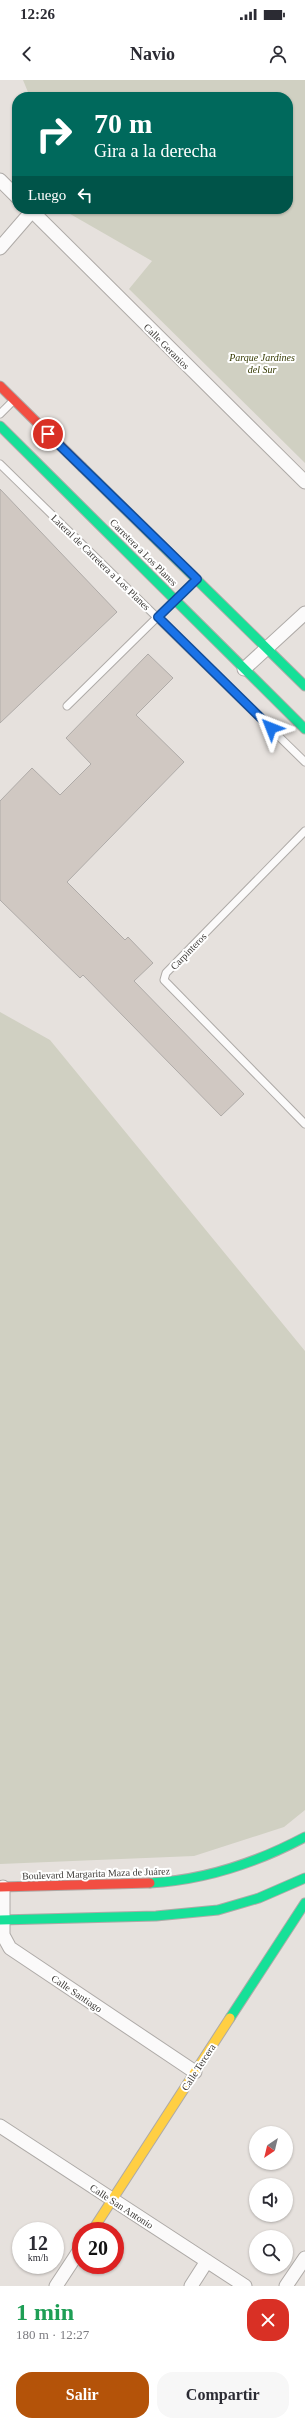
<!DOCTYPE html>
<html lang="es">
<head>
<meta charset="utf-8">
<style>
  body { margin:0; font-family:"Times New Roman",serif; background:#f7f7f7; color:#2b2b33; height:100vh; display:flex; flex-direction:column; font-size:15px; white-space:nowrap }
  * { box-sizing:border-box; margin:0 }
  p { font-size:13px; color:#7c7c81 }
  .icon { flex:none; width:22px; height:22px; fill:none; stroke:currentColor; stroke-width:2; stroke-linecap:round; stroke-linejoin:round }
  .map { position:relative; height:2206px; overflow:hidden }
  .sheet { display:flex; flex-direction:column; background:#fff; flex:1 }
  .sheet>* { flex:none }
  .top-card { position:absolute; left:12px; top:12px; width:281px; height:122px; border-radius:16px; box-shadow:0 1px 3px #0004; background:#00695c; color:#fff; overflow:hidden }
  .needle { width:26px; rotate:215deg }
  .fabs { position:absolute; left:249px; top:2046px; display:grid; gap:8px }
  .fabs a { display:grid; place-items:center; width:44px; height:44px; border-radius:50%; background:#fff; box-shadow:0 1px 3px #0004; font-size:20px }
  .speed { position:absolute; left:12px; top:2142px; display:flex; gap:8px; font-size:20px; font-weight:700; text-align:center }
  .speed>* { display:grid; place-content:center; width:52px; height:52px; border-radius:50%; background:#fff; box-shadow:0 1px 3px #0004; line-height:1 }
  .speed small { font-size:10px; font-weight:400 }
  .speed .limit { border:6px solid #d22; background:#fff; color:#111 }
  .pin { position:absolute; display:grid; place-items:center; width:34px; height:34px; color:#fff; margin:-17px; border:2px solid #fff; border-radius:50%; box-shadow:0 1px 4px #0007 }
  .me { position:absolute; width:44px; margin:-22px; rotate:315deg; stroke-linejoin:round; filter:drop-shadow(0 0 3px #0008) }
  .turn { display:flex; align-items:center; gap:14px; height:84px; padding:0 16px; font-size:18px }
  .turn .icon { width:52px; height:52px; stroke-width:2.5 }
  .turn b { display:block; font-size:28px; line-height:34px }
  .then { display:flex; align-items:center; height:38px; padding:0 16px; background:#0003; gap:8px; font-size:15px }
  .round { display:grid; place-items:center; flex:none; width:42px; height:42px; border-radius:16px; background:#f7f7f7 }
  .summary { display:flex; align-items:center; justify-content:space-between; height:68px; padding:0 16px }
  h1 { font-size:24px; font-weight:800; line-height:30px; color:#1e9e55 }
  .cta { display:flex; gap:8px; margin-top:auto; padding:8px 16px }
  .cta a { flex:1; height:46px; border-radius:16px; background:#b45309; color:#fff; font-size:16px; font-weight:800; line-height:46px; text-align:center }
  .cta a+a { background:#f7f7f7; color:#2b2b33 }
  .status { display:flex; justify-content:space-between; align-items:center; height:28px; padding:0 20px; background:#fff; direction:ltr }
  .status svg { height:11px; fill:currentColor }
  header { display:flex; justify-content:space-between; align-items:center; height:52px; padding:0 16px; background:#fff; font-size:18px; font-weight:800 }
  .map>svg:first-child { display:block }
  .green { fill:#d0d0c2 }
  .building { fill:#d0c8c2; stroke:#afaba8 }
  .lines { fill:none; stroke-linecap:round; stroke-linejoin:round }
  .lane-casing { stroke:#aeaaa7; stroke-width:9 }
  .street-casing { stroke:#aeaaa7; stroke-width:15 }
  .fast-casing { stroke:#aeaaa7; stroke-width:11 }
  .slow-casing { stroke:#aeaaa7; stroke-width:11 }
  .jam-casing { stroke:#aeaaa7; stroke-width:11 }
  .lane { stroke:#fbfafa; stroke-width:7 }
  .street { stroke:#fbfafa; stroke-width:13 }
  .fast { stroke:#16e098; stroke-width:9 }
  .slow { stroke:#ffcf43; stroke-width:9 }
  .jam { stroke:#f24e42; stroke-width:9 }
  .route-casing { stroke:#114b97; stroke-width:10 }
  .route { stroke:#1a73e8; stroke-width:7 }
  .labels { text-anchor:middle; stroke-width:4; stroke-linejoin:round; paint-order:stroke }
  .street-label { font-size:10px; fill:#3c3936; stroke:#fff }
  .park-label { font-size:10px; font-style:italic; fill:#363b03; stroke:#fff }
</style>
</head>
<body>
<div class="status"><b>12:26</b><svg viewBox="0 0 49 12"><path d="M0 12V9h3v3zM5 12V6h3v6zM10 12V3h3v9zM15 12V0h3v12zM26 1h20v11H26zM47 4h2v5h-2z"/></svg></div>
<header><svg class="icon" aria-label="back" viewBox="0 0 24 24"><path d="M15 5l-7 7 7 7"/></svg>Navio<svg class="icon" aria-label="person" viewBox="0 0 24 24"><circle cx="12" cy="8" r="4"/><path d="M4 21q1-7 8-7t8 7"/></svg></header>
<div class="map">
<svg width="305" height="2206" viewBox="0 0 305 2206">
  <rect width="100%" height="100%" fill="#e6e1dd"/>
  <path class="green" d="M23,0H305V383L129,209L152,181L65,131L66,129H288V17H30Z
    M0,932L50,960L305,1271V1730L284,1747L194,1776L0,1784Z"/>
  <path class="building" d="M0,409L117,532L0,643Z
    M148,574L173,598L136,635L184,682L67,802L125,860L128,857L153,883L134,901L244,1014L221,1036L83,895L80,898L0,820V721L32,688L60,715L91,684L66,658Z"/>
  <g class="lines">
    <defs>
      <path id="lane" d="M0,334L14,320
        M0,384L305,682
        M67,626L195,500
        M305,751L166,893L164,900L305,1044"/>
      <path id="street" d="M0,100L17,117
        M30,129L305,402
        M0,168L32,131
        M244,589L305,533
        M3,1807V1855L10,1868L195,1992
        M0,2046L245,2206
        M56,2206L81,2168
        M191,2206L207,2181
        M286,2206L305,2178"/>
      <path id="fast" d="M0,346L305,649
        M82,387L305,606
        M150,1803C206,1800 256,1783 305,1757
        M0,1840L156,1836L218,1830L259,1818L305,1798
        M230,1938L305,1823"/>
      <path id="slow" d="M92,2151L230,1938"/>
      <path id="jam" d="M0,306L82,387
        M0,1807L150,1803"/>
    </defs>
    <use href="#lane" class="lane-casing"/>
    <use href="#street" class="street-casing"/>
    <use href="#fast" class="fast-casing"/>
    <use href="#slow" class="slow-casing"/>
    <use href="#jam" class="jam-casing"/>
    <use href="#lane" class="lane"/>
    <use href="#street" class="street"/>
    <use href="#fast" class="fast"/>
    <use href="#slow" class="slow"/>
    <use href="#jam" class="jam"/>
  </g>
  <g class="lines">
    <defs>
      <path id="route" d="M48,354L197,499L158,537L271,648"/>
    </defs>
    <use href="#route" class="route-casing"/>
    <use href="#route" class="route"/>
  </g>
  <g class="labels">
    <g class="street-label">
      <text transform="translate(167 266) rotate(45)" y="4">Calle Geranios</text>
      <text transform="translate(144 472) rotate(45)" y="4">Carretera a Los Planes</text>
      <text transform="translate(101 482) rotate(44)" y="4">Lateral de Carretera a Los Planes</text>
      <text transform="translate(188 871) rotate(-46)" y="4">Carpinteros</text>
      <text transform="translate(96 1793) rotate(-2)" y="4">Boulevard Margarita Maza de Juárez</text>
      <text transform="translate(77 1913) rotate(34)" y="4">Calle Santiago</text>
      <text transform="translate(198 1987) rotate(-57)" y="4">Calle Tercera</text>
      <text transform="translate(122 2126) rotate(33)" y="4">Calle San Antonio</text>
    </g>
    <g class="park-label">
      <text x="262" y="281">Parque Jardines<tspan x="262" dy="12">del Sur</tspan></text>
    </g>
  </g>
</svg>
<div class="fabs">
<a><svg class="needle" viewBox="-14 -14 28 28"><path d="M0-13l5 13h-10z" fill="#e53935"/><path d="M0 13l5-13h-10z" fill="#7c7c81"/></svg></a>
<a><svg class="icon" aria-label="sound" viewBox="0 0 24 24"><path d="M4 9h4l5-4v14l-5-4H4zM17 9q2 3 0 6"/></svg></a>
<a><svg class="icon" aria-label="search" viewBox="0 0 24 24"><circle cx="10" cy="10" r="6"/><path d="M15 15l6 6"/></svg></a>
</div>
<div class="speed"><div>12<small>km/h</small></div><div class="limit">20</div></div>
<div class="pin" style="left:48px;top:354px;background:#d93025"><svg class="icon" aria-label="arrive" viewBox="0 0 24 24"><path d="M6 21V4h12l-3 4 3 4H6"/></svg></div>
<svg class="me" style="left:271px;top:648px" viewBox="-20 -20 40 40"><path d="M0-17L14 15 0 8-14 15z" fill="#1a73e8" stroke="#fff" stroke-width="4"/></svg>
<div class="top-card">
<div class="turn"><svg class="icon" aria-label="right" viewBox="0 0 24 24"><path d="M7 20v-9h11M14 6l5 5-5 5"/></svg><div><b>70 m</b>Gira a la derecha</div></div>
<div class="then">Luego<svg class="icon" aria-label="left" viewBox="0 0 24 24"><path d="M17 20v-9H6M10 6l-5 5 5 5"/></svg></div>
</div>
</div>
<section class="sheet">
<div class="summary"><div><h1>1 min</h1><p>180 m · 12:27</p></div><a class="round" style="background:#d93025;color:#fff"><svg class="icon" aria-label="close" viewBox="0 0 24 24"><path d="M6 6l12 12M18 6L6 18"/></svg></a></div>
<div class="cta"><a>Salir</a><a>Compartir</a></div>
</section>
</body>
</html>
